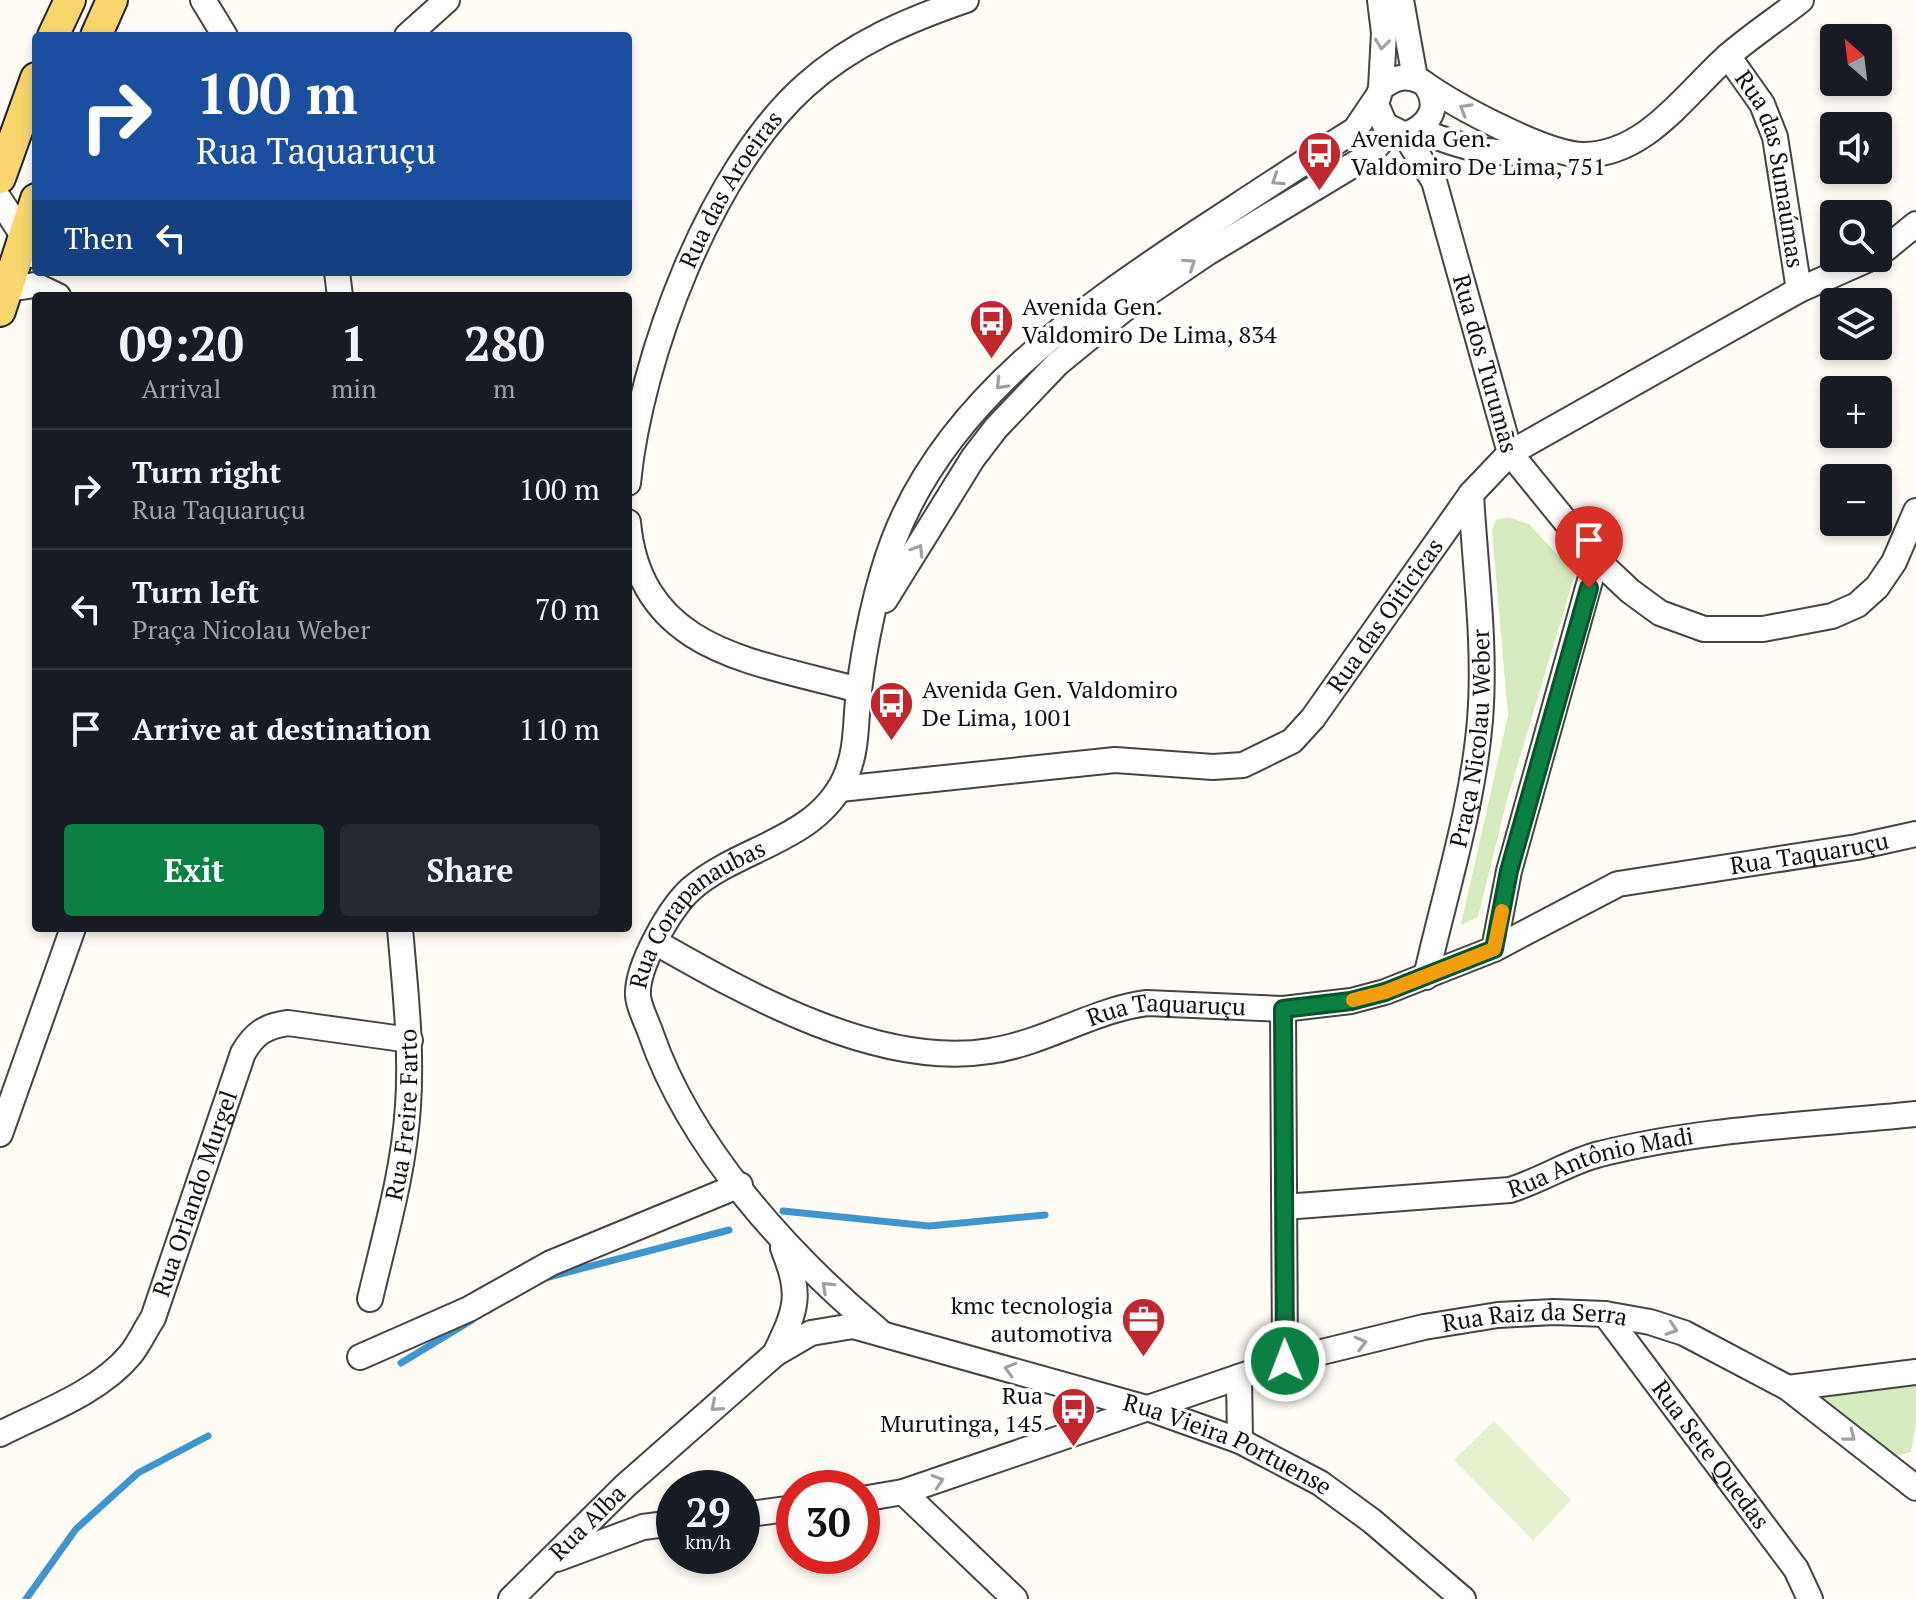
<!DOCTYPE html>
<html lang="en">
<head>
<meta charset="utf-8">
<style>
  body { margin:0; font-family:"PT Serif",serif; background:#242831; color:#f1f3f6; height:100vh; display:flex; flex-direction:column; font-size:30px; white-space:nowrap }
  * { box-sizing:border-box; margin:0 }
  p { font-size:26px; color:#9ea1a6 }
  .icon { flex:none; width:44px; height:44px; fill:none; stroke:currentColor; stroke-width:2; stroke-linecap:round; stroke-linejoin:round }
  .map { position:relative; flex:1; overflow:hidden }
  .drawer { position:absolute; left:32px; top:292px; width:600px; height:640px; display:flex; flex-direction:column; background:#171b24; border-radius:8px; box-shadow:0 4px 12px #0003 }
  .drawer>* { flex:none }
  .top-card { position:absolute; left:32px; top:32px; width:600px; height:244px; border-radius:8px; box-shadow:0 4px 12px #0003; background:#1a4fa0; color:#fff; overflow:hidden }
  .needle { width:52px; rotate:332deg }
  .controls { position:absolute; left:1820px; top:24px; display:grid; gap:16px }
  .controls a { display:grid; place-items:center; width:72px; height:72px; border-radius:8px; background:#171b24; box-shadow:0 4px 12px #0003; font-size:40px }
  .speed { position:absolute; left:656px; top:1470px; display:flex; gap:16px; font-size:40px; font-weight:700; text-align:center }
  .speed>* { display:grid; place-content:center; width:104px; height:104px; border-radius:50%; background:#171b24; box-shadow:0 4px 12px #0003; line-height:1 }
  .speed small { font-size:20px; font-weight:400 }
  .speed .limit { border:12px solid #d22; background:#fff; color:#111 }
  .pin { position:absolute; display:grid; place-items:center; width:68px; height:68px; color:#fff; margin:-82px -34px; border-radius:50% 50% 50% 0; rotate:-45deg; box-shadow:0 0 8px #0007 }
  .pin .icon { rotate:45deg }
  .me { position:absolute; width:88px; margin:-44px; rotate:359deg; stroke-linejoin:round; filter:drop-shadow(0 0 6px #0008) }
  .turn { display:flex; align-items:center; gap:28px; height:168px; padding:0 32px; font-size:36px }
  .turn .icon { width:104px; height:104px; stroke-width:2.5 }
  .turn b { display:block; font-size:56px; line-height:68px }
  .then { display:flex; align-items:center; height:76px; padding:0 32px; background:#0003; gap:16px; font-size:30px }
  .eta { display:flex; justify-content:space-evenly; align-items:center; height:136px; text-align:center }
  .eta b { font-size:48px; font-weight:600; line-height:56px }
  .primary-button { display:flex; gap:16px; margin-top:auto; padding:16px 32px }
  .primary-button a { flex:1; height:92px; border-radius:8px; background:#0b8043; color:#fff; font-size:32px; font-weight:600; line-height:92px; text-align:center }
  .primary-button a+a { background:#242831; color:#f1f3f6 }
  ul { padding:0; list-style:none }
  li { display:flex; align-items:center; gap:24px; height:120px; padding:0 32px; border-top:2px solid #363941 }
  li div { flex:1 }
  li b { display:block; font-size:30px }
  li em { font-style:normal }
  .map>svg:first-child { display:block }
  .park { fill:#d5ebbd }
  .pitch { fill:#e6f2cf }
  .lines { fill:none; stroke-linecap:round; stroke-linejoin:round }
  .stream { stroke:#3f96cf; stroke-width:7 }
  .minor-casing { stroke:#444; stroke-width:28 }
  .major-casing { stroke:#222; stroke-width:34 }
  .minor { stroke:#fff; stroke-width:24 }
  .major { stroke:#f9d66b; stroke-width:30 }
  .oneway { stroke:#a0a0a0 }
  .route-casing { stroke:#07532c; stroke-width:20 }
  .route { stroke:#0b8043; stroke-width:14 }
  .slow { stroke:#f59e0b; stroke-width:14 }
  .labels { text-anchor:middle; stroke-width:8; stroke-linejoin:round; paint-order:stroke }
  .poi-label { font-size:24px; fill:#111; stroke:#fff; text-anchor:start }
  .street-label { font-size:24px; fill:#111; stroke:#fff }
</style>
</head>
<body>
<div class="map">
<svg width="1916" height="1599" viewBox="0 0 1916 1599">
  <rect width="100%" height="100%" fill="#fffdf5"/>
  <path class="park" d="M1508,517L1529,524L1575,574L1507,800L1478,917L1461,925L1508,715L1492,530L1496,520Z
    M1916,1379V1423L1911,1452L1891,1457L1821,1399L1831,1392Z"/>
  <path class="pitch" d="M1494,1421L1571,1500L1533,1541L1454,1460Z"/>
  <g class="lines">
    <path class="stream" d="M783,1211L929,1226L1045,1215
      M545,1278L729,1230
      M401,1363L472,1320
      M26,1599L76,1529L138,1473L208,1436"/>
    <defs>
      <g id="minor">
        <path d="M203,0L225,36"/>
        <path d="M1380,0L1384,33L1381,88"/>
        <path d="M1401,0L1415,78"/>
        <path d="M407,36L447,0"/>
        <path id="s1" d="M1728,56L1762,104L1775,137L1799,290"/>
        <path d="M1425,84C1442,107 1429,126 1405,135L1385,125L1376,104L1381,88C1395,77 1406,74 1422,82C1454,105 1546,155 1584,155C1647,154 1686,93 1728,56C1751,36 1777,19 1801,0"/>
        <path d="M1419,130C1470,151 1498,157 1554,150"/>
        <path id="s2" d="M1405,135L1434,181L1510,453L1596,559L1630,591L1660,613L1704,629H1763L1832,616L1857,605L1877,587L1894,562L1916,511"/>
        <path d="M0,200L36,256"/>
        <path d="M1878,255L1916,224"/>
        <path d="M337,272L340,296"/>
        <path d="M8,289L35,285L58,296"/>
        <path id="s3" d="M628,483C640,358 711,169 806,85C853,43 908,20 966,0"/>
        <path d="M628,522C640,653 755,661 859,690"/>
        <path d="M885,600L973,458L996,428L1057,364L1123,310L1207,253L1368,156L1391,130"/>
        <path id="s4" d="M840,789L1115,760L1213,767L1243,765L1292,741L1313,718L1471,494L1510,453L1799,290L1871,258"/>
        <path id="s5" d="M655,942C748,995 879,1069 990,1051C1045,1043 1093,1010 1147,1003L1283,1009L1351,1001L1385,992L1494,949L1618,884L1857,847L1916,834"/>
        <path d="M1494,949L1509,871L1596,559"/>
        <path id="s6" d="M1426,977C1445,893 1473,806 1480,720C1486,645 1475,568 1471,494"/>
        <path d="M1283,1009L1285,1361"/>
        <path d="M0,1134L73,928"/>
        <path id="s7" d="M1284,1207L1510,1190C1540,1181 1573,1160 1600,1154C1703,1128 1811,1125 1916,1114"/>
        <path id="s8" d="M370,1299C385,1235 404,1171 408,1106C412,1046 405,988 400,928"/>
        <path id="s9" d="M1605,1314L1796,1569L1810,1599"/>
        <path id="s10" d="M879,1331C788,1255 690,1147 651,1034C647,1022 639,1008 638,996C636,967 670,908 691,889C739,847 816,841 845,778C858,749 855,722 859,691C864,646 877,584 893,542C946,401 1079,311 1199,231C1251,197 1302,163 1355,130L1378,96"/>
        <path d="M775,1354C797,1308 802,1296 783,1248"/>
        <path d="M360,1357L469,1309L551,1263L740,1185"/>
        <path d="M1239,1377L1240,1441"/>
        <path d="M1788,1388L1916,1372"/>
        <path id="s11" d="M0,1434C43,1412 98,1393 130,1355C139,1344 145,1330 153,1318L243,1053C254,1034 265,1026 288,1023L410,1040"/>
        <path d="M903,1492L1015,1599"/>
        <path id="s12" d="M862,1499L903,1492L1285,1361L1424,1327L1498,1315L1554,1312L1605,1314L1650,1322L1684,1333L1788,1388L1916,1488"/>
        <path d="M742,1515L794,1508"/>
        <path d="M557,1559L643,1527L674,1523"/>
        <path id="s13" d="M511,1599L625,1486L775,1354L811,1333L853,1326L1150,1409L1240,1441L1320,1483L1372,1521L1463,1599"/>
      </g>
      <path id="major" d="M53,36L70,0
        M96,36L112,0
        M0,178L36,78
        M0,311L36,199"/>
    </defs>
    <use href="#minor" class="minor-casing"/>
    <use href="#major" class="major-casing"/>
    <use href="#minor" class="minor"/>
    <use href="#major" class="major"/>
  </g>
  <defs><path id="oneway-chevron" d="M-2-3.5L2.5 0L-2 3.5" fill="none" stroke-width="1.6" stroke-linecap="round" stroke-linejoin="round" transform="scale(2)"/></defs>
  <g class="oneway">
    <use href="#oneway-chevron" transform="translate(1382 44) rotate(97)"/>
    <use href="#oneway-chevron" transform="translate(1465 109) rotate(-150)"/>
    <use href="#oneway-chevron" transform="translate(1277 180) rotate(147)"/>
    <use href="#oneway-chevron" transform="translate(1190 264) rotate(-34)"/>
    <use href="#oneway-chevron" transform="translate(1001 384) rotate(134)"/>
    <use href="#oneway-chevron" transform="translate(918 550) rotate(-58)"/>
    <use href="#oneway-chevron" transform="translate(827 1287) rotate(-137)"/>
    <use href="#oneway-chevron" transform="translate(1672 1329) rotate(19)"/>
    <use href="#oneway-chevron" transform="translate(1361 1343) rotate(-14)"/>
    <use href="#oneway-chevron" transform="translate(1010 1369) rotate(-164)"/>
    <use href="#oneway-chevron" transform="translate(716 1406) rotate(139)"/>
    <use href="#oneway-chevron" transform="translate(1850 1436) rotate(38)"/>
    <use href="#oneway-chevron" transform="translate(938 1481) rotate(-18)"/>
  </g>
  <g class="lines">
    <defs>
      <path id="route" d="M1285,1361L1283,1009L1351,1001L1385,992L1494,949L1509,871L1589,588"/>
    </defs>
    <use href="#route" class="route-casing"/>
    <use href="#route" class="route"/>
    <path class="slow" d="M1353,1000L1385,992L1494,949L1502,911"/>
  </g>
  <defs>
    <symbol id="bus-pin" viewBox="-11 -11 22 30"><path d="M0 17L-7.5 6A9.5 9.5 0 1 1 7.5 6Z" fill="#c4262e" stroke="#fff"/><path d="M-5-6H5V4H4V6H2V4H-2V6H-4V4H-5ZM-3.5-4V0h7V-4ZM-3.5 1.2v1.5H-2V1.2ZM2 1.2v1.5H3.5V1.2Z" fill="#fff"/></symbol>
    <symbol id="office-pin" viewBox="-11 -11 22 30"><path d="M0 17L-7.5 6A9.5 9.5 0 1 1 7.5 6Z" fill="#c4262e" stroke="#fff"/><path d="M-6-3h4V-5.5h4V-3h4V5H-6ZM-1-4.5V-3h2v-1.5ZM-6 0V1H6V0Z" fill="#fff"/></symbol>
  </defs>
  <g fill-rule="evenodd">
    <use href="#bus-pin" x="1294" y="128" width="51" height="69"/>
    <use href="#bus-pin" x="966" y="296" width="51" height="69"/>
    <use href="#bus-pin" x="866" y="678" width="51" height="69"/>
    <use href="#office-pin" x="1118" y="1294" width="51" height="69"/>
    <use href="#bus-pin" x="1048" y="1384" width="51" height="69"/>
  </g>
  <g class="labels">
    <g class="poi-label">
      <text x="1351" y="147">Avenida Gen.<tspan x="1351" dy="28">Valdomiro De Lima, 751</tspan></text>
      <text x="1022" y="315">Avenida Gen.<tspan x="1022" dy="28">Valdomiro De Lima, 834</tspan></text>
      <text x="922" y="698">Avenida Gen. Valdomiro<tspan x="922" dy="28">De Lima, 1001</tspan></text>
      <text x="1113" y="1314" text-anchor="end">kmc tecnologia<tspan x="1113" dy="28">automotiva</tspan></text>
      <text x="1043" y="1404" text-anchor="end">Rua<tspan x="1043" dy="28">Murutinga, 145</tspan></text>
    </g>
    <g class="street-label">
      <text dy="8" stroke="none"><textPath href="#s1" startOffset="124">Rua das Sumaúmas</textPath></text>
      <text dy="8" stroke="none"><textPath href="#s3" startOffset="314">Rua das Aroeiras</textPath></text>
      <text dy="8" stroke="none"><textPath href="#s2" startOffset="244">Rua dos Turumãs</textPath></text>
      <text dy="8" stroke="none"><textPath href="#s4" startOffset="616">Rua das Oiticicas</textPath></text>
      <text dy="8" stroke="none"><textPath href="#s6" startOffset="244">Praça Nicolau Weber</textPath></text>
      <text dy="8" stroke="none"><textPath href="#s5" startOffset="1214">Rua Taquaruçu</textPath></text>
      <text dy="8" stroke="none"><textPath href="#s10" startOffset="526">Rua Corapanaubas</textPath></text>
      <text dy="8" stroke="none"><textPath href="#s5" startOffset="542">Rua Taquaruçu</textPath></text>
      <text dy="8" stroke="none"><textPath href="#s8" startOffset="188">Rua Freire Farto</textPath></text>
      <text dy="8" stroke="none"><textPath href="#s7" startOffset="322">Rua Antônio Madi</textPath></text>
      <text dy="8" stroke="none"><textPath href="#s11" startOffset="328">Rua Orlando Murgel</textPath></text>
      <text dy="8" stroke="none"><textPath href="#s12" startOffset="700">Rua Raiz da Serra</textPath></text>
      <text dy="8" stroke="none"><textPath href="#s13" startOffset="838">Rua Vieira Portuense</textPath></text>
      <text dy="8" stroke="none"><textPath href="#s9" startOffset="176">Rua Sete Quedas</textPath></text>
      <text dy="8" stroke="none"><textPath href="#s13" startOffset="108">Rua Alba</textPath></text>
    </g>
  </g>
</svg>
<div class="controls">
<a><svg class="needle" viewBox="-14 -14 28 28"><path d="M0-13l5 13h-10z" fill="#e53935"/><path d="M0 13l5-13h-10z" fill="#9ea1a6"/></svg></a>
<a><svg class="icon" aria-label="sound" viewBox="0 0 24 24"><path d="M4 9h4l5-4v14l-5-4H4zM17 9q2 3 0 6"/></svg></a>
<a><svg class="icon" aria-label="search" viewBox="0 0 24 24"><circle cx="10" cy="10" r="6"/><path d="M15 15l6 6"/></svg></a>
<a><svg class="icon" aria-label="layers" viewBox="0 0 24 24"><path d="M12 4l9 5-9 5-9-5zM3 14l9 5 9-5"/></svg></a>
<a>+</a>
<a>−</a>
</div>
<div class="speed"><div>29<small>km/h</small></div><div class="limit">30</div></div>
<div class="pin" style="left:1589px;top:588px;background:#d93025"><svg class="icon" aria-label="arrive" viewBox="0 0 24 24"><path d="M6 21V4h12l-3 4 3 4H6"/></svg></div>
<svg class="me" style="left:1285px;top:1361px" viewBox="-20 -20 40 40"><circle r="17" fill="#0b8043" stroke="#fff" stroke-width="3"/><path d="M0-11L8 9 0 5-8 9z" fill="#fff"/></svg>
<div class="top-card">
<div class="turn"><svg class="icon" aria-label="right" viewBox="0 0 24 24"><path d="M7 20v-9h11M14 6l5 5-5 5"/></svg><div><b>100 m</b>Rua Taquaruçu</div></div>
<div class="then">Then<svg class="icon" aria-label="left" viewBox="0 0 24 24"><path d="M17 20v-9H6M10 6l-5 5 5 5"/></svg></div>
</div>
<section class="drawer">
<div class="eta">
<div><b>09:20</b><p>Arrival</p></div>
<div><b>1</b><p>min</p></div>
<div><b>280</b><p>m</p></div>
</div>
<ul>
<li><svg class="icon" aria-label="right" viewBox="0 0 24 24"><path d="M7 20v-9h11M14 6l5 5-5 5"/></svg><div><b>Turn right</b><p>Rua Taquaruçu</p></div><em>100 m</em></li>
<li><svg class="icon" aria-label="left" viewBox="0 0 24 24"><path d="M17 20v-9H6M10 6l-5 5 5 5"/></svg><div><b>Turn left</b><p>Praça Nicolau Weber</p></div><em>70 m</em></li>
<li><svg class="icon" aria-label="arrive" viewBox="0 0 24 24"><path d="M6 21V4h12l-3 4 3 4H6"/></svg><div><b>Arrive at destination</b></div><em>110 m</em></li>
</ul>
<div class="primary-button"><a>Exit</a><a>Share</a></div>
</section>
</div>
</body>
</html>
